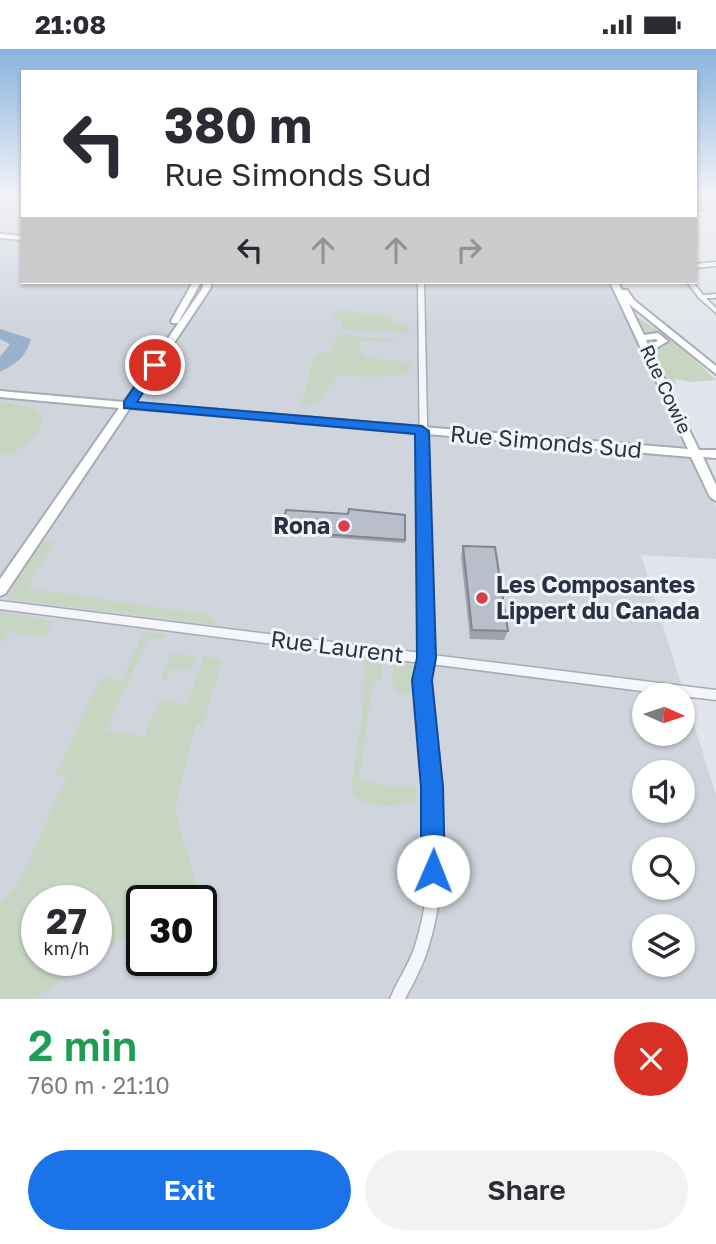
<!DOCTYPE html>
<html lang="en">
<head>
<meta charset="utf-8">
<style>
  body { margin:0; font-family:"Golos Text",sans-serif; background:#f2f2f3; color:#2b2b33; height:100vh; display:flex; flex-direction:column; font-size:26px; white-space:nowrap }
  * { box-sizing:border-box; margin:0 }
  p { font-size:23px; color:#7c7c81 }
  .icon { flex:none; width:38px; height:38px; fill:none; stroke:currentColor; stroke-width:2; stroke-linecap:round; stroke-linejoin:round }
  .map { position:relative; height:950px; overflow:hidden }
  .details { display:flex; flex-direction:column; background:#fff; flex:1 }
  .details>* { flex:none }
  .guide { position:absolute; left:21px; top:21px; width:676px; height:214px; border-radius:0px; box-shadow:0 2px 5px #0004; background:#fff; color:#2b2b33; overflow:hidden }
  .needle { width:46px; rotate:93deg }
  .controls { position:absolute; left:632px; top:634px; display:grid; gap:14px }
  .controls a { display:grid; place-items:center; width:63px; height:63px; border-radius:50%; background:#fff; box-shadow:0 2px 5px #0004; font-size:35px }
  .speed { position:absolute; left:21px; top:836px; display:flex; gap:14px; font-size:35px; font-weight:700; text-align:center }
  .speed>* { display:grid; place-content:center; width:91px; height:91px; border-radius:50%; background:#fff; box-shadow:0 2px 5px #0004; line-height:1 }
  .speed small { font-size:18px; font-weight:400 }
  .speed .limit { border:4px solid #111; border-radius:10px; background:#fff; color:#111 }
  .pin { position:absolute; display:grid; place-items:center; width:60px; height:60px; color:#fff; margin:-30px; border:4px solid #fff; border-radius:50%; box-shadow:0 2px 7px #0007 }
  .me { position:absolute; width:77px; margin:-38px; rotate:1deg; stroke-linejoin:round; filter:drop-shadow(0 0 5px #0008) }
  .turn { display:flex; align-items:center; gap:24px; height:147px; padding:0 28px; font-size:32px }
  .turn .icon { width:91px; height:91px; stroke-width:2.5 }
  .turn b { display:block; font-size:49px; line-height:60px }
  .lanes { display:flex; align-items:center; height:66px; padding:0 28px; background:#0003; justify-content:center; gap:35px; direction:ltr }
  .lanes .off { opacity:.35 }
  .round { display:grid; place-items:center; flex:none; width:74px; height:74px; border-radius:37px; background:#f2f2f3 }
  .summary { display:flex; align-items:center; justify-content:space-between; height:119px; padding:0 28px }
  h1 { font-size:42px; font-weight:600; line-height:52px; color:#1e9e55 }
  .action { display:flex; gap:14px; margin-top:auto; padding:14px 28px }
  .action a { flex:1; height:80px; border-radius:42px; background:#1a73e8; color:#fff; font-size:28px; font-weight:600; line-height:80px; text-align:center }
  .action a+a { background:#f2f2f3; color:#2b2b33 }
  .status { display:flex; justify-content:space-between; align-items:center; height:49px; padding:0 35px; background:#fff; direction:ltr }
  .status svg { height:19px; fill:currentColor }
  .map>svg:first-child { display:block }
  .built { fill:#cfd4dd; fill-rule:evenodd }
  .green { fill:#c6d6c2 }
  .water { fill:#9ab1ce }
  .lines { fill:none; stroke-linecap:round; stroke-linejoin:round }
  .stream { stroke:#9ab1ce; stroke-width:2 }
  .street-casing { stroke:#a6abb6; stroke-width:3 }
  .secondary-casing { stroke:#a6abb6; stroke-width:4 }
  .street { fill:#f5f6f9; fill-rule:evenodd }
  .secondary { fill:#fff; fill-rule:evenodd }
  .wall { fill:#9ea3ae }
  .building { fill:#b8beca; stroke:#81858d; stroke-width:2 }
  .route { fill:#1a73e8; stroke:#114b97; stroke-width:2 }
  .poi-dot { fill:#da3d4e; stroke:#f1f4f8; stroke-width:2.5 }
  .labels { text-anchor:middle; stroke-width:6; stroke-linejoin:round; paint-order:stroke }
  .far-street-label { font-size:19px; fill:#283145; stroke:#f1f4f8 }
  .street-label { font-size:23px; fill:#283145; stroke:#f1f4f8 }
  .poi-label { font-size:23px; font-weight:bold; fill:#283145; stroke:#f1f4f8; text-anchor:end }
</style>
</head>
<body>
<div class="status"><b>21:08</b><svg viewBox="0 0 49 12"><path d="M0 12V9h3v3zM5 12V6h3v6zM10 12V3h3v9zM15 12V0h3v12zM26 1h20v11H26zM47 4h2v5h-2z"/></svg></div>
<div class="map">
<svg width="716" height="950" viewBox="0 0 716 950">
  <rect width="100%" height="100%" fill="#e1e5eb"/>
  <path class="built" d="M0,146H23V233H612L716,458V510L641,506L716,746V950H0ZM644,646H682V684H644ZM644,723H682V761H644ZM644,800H682V838H644ZM37,852H96V912H37ZM142,852H201V912H142ZM644,877H682V915H644Z"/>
  <path class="green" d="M343,261L390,267L392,273L406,276L411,284L342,280V270L331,268L333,264Z
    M634,266L672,290L716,331L691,333L676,330L675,335H669L653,300L666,296L668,291L658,284H642Z
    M341,286L408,292L366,291L359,294V302L367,309L413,313L408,325L376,328L336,327L318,355L301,356L313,310L320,303L329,304L337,289Z
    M0,353L32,358L43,366L40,381L13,406L0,404Z
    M42,492L54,493L27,539L209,566L217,576L9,550L10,539Z
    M0,564H5L54,572L45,588L7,583L0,595Z
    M144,582L166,585L164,590L148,589L106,681L144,688L159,652L187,655L204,607L223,610L202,675H196L175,761L197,837L175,852H142V876L96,907V852H37V912H90L35,950H0V853L17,838L67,727H55L101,629L122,632Z
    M171,604L196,607L191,622L171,619L166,631L161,630Z
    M364,611L382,613L381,631H373L359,730L391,738H416L418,750C400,760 369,760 353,746L352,733L363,659Z
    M394,614L411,616L418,623L419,648L395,643L396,634L392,633Z"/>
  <path class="water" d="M0,280L31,290C25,309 17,314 0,323V308L10,295L0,290Z"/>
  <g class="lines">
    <path class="stream" d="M695,162H705L697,152L716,151"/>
    <defs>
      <path id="street" d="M716,213V217L695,219V215Z
        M418,233H424L432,606L716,641V651L682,647V646H673L431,615L427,631C437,716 455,813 429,896C424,915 414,933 405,950H390C397,932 409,916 415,897C442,814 425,716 417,631L421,614L0,560V552L422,604Z
        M687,233H693L703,246L716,245V249H706L716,259V264L699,249Z"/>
      <path id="secondary" d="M0,185L23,187V191L0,189Z
        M193,233H201L178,274H172L171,272Z
        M204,233H212L210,240L134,354L688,400L610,233H618L622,241H627L634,251L716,317V325L629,255L644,286L658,284L668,292L651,302L699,401H716V409L703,408L716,436V452L710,448L691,408L130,359L5,545L0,547V530L119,359L0,348V342L124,353L202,240ZM656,290L658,292L648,296L646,291Z"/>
    </defs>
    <use href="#street" class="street-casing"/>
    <use href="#secondary" class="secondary-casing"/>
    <use href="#street" class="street"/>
    <use href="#secondary" class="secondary"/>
  </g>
  <path class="wall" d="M348,465L405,466V494L281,485V482Z
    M463,497L508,582L504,591L470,590L461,507Z"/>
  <path class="building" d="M349,460L405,466V491L281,482L286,461L348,465Z
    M463,497L495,498L508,582L472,581Z"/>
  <linearGradient id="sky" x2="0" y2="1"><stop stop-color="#89b3de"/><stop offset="0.52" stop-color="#f2f3f6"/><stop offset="1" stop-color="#f2f3f6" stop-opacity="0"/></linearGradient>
  <rect width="716" height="279" fill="url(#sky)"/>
  <path class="route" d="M155,312L161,316L137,353L422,377L429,382L436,609L432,631L443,738L445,822L441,830L433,834L424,830L421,822V738L412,631L417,609L415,385L124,359V353L151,313Z"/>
  <g class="poi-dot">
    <circle cx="344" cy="477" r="7"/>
    <circle cx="482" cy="549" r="7"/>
  </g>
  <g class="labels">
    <g class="far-street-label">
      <text transform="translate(666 340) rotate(65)" y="7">Rue Cowie</text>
    </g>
    <g class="street-label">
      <text transform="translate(546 393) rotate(5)" y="8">Rue Simonds Sud</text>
      <text transform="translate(337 598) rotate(7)" y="8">Rue Laurent</text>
    </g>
    <g class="poi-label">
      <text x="330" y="485">Rona</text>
      <text x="496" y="544" text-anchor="start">Les Composantes<tspan x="496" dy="26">Lippert du Canada</tspan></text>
    </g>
  </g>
</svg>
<div class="controls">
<a><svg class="needle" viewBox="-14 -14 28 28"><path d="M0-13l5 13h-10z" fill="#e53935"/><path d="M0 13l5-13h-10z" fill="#7c7c81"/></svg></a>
<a><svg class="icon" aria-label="sound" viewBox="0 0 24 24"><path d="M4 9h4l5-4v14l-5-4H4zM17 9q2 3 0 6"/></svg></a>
<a><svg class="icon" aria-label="search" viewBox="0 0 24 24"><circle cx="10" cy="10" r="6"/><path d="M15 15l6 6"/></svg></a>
<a><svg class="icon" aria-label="layers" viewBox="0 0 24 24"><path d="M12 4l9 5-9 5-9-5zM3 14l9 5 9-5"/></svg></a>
</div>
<div class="speed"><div>27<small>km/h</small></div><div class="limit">30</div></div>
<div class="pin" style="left:155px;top:316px;background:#d93025"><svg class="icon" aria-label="arrive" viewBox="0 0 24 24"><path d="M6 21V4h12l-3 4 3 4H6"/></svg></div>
<svg class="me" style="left:433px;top:822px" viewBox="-20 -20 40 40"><circle r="19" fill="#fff"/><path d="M0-13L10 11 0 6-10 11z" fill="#1a73e8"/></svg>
<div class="guide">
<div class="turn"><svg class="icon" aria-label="left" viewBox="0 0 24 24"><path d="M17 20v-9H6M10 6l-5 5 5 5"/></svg><div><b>380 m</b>Rue Simonds Sud</div></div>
<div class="lanes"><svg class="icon" aria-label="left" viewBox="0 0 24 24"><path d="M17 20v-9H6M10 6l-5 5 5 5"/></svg><svg class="icon off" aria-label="ahead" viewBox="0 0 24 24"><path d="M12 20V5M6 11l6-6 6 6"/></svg><svg class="icon off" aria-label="ahead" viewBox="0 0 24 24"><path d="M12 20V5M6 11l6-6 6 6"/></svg><svg class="icon off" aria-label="right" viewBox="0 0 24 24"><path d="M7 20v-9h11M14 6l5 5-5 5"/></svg></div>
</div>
</div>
<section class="details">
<div class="summary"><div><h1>2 min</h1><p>760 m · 21:10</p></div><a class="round" style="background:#d93025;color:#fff"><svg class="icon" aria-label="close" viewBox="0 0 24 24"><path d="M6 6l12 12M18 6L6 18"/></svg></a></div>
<div class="action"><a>Exit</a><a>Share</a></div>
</section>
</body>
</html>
